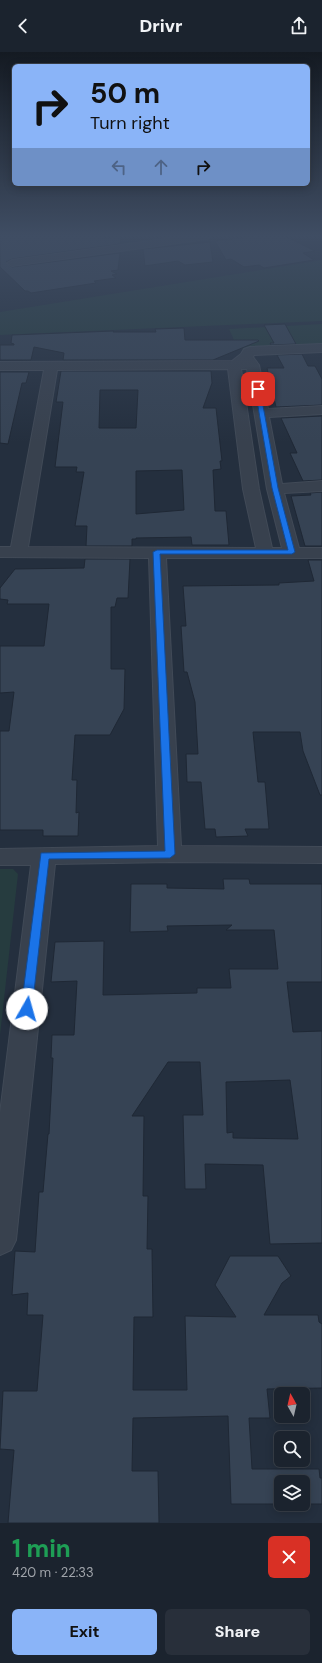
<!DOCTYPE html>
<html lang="en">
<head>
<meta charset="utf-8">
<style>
  body { margin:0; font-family:"DM Sans",sans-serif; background:#282f3a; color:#f1f3f6; height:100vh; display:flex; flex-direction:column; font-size:15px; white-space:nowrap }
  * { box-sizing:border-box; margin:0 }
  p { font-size:13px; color:#a0a4aa }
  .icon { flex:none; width:22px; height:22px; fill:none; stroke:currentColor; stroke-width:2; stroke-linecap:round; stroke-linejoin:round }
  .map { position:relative; height:1471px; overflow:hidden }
  .sheet { display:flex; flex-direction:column; background:#1b232e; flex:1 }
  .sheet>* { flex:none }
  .hud { position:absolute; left:12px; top:12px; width:298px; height:122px; border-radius:6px; box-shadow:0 2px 10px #0003,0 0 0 1px #39404a; background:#8ab4f8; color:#111; overflow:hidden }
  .needle { width:26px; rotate:352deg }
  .controls { position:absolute; left:274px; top:1335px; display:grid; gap:8px }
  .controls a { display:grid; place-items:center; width:36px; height:36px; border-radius:6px; background:#1b232e; box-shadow:0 2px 10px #0003,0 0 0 1px #39404a; font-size:20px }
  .pin { position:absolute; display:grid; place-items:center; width:34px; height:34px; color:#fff; margin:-17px; border-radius:8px; box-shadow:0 2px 6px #0006 }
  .me { position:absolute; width:44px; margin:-22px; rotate:7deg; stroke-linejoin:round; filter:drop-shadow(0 0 3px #0008) }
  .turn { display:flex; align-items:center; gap:14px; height:84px; padding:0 12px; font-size:18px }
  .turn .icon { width:52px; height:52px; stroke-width:2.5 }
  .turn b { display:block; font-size:28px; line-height:34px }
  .lanes { display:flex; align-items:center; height:38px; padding:0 12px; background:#0003; justify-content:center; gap:20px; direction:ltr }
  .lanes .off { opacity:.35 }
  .round { display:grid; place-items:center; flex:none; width:42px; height:42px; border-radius:6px; background:#282f3a }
  .headline { display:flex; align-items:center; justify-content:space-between; height:68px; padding:0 12px }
  h1 { font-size:24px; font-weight:800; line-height:30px; color:#1e9e55 }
  .primary-button { display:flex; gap:8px; margin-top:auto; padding:8px 12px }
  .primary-button a { flex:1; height:46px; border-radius:6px; background:#8ab4f8; color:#111; font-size:16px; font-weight:800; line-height:46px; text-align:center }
  .primary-button a+a { background:#282f3a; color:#f1f3f6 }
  header { display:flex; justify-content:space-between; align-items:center; height:52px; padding:0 12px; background:#1b232e; font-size:18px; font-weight:800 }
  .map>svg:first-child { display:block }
  .green { fill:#263c3f }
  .building { fill:#364354; stroke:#1f2835; fill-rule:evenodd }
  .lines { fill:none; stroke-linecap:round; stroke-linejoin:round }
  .minor-casing { stroke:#414a57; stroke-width:2 }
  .minor { fill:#38414e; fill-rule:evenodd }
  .route { fill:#1a73e8; stroke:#114b97 }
</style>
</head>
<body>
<header><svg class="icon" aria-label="back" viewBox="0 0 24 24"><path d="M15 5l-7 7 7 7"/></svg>Drivr<svg class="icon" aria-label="share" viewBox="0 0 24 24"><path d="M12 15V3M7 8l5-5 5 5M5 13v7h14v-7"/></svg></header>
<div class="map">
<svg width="322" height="1471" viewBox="0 0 322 1471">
  <rect width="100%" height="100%" fill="#242f3e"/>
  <path class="green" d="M322,208V269L0,283V260Z
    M322,272V293L238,297L229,277Z
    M0,817H13L18,822L0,983Z"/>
  <path class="building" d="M0,184H101L105,186L121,184L120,192L12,207L6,210L12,215L120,201L118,218L111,219L117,222L112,223L116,226L94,229L96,231L31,241L28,239H25L0,215Z
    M253,184H285L315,199L303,201L314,208L264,216L259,213L244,215L231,207L226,208L215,189Z
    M210,190L213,210L185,213L178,209L145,214L143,197Z
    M285,272L296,292L271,293L270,291H274L264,273Z
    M184,276L185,288H258L259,289L213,308H63L64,301L34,295L31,308H0V293H14V292L11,291L12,283L114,279L113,280H156L155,277Z
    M302,302L308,314H315L322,327V353L276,355L267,316H284L277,303Z
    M61,319H211L212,331L203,356H216L222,409H220L221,417L213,418L215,459H226L229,493H192L191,485L136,486V487H132V494H86L87,474H75L84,420H76L77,415H55L63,350H56ZM100,338H138L136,376H99ZM182,418L184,458L136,462V419Z
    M0,320H29L26,331H22L8,392L0,391Z
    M322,364V428L303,429L290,401H297L281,366Z
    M322,440V494H305L291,444L311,443L310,441Z
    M85,507H130L128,546H117L115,555H111V617H125L124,657L110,683H75L72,728H77L76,761L79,760L78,784H43V778H0V679H9L14,640L0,641V594H44L49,552H7L8,548L0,547V536L15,517L84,516Z
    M308,508H322V743H320L303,699L300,680H253L258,730H265L269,777H245L248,784L216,785L215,777H205L201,730H187L186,702H198L195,650L187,620H184L181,574H186L183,534L279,533V531L314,529Z
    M223,827H249L250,832H322V930H287L293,980L322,979V1191L270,1192L263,1113L205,1112L206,1137H185L183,1063H203L200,1010H168L132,1064H144L143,1144H148L147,1197H152L153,1265H134L133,1338H187L185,1264L236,1265L215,1233L230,1204H278L291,1224L282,1231L264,1263H318L319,1270L322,1272V1336L267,1337L270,1366H249L252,1417H319L320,1426H322V1452H231L228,1364L133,1366L132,1419H158L159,1471H8L14,1398L0,1397L3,1339H37L43,1263H27L28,1241L12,1243L15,1199L35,1200L39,1140H43L48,1082H49L53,1006H51L52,983H74L77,929L51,930L55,890L104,889L103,943L197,941V936H231L229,917H278L274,878H226L232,873L167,874L168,879L130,880L131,832H167V836L224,837ZM290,1028L298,1087L233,1086V1080L227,1081L226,1030ZM281,1430H303V1452H281Z"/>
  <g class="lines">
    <defs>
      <path id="minor" d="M186,184H212L207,187L12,214L7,211L12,208Z
        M322,292V300L254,303L253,305L259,313L268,357L322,354V362L269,365L282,432L322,429V439L284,441L299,496H322V506H166L181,794L322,795V811L170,810L55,812L16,1188L11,1198L0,1203V1061L31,813H0V797L158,794L149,506L0,505V495H11L44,318H0V310L232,309L241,302L244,297L250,295ZM228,317L243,437L256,496L28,495L57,318ZM241,317H247L267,437L282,496H272L259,437Z"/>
    </defs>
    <use href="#minor" class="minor-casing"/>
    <use href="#minor" class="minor"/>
  </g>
  <linearGradient id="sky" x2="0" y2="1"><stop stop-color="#141a22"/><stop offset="0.47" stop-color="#3f4d63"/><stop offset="1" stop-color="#3f4d63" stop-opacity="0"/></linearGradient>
  <rect width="322" height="390" fill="url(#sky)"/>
  <path class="route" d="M258,335L260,337L278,436L295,500L292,502H160L175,802L170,806L49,807L32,957L31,960L27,962L23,960L21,957L41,801L165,799L153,500L157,498H288L272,436L255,337Z"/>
</svg>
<div class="controls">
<a><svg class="needle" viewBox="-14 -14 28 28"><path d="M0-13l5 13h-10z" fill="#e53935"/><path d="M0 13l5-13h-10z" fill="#a0a4aa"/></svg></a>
<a><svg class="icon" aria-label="search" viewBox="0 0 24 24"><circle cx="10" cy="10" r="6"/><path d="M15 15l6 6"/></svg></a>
<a><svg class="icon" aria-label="layers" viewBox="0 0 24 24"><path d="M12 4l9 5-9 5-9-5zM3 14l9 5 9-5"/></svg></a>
</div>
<div class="pin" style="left:258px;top:337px;background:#d93025"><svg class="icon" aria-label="arrive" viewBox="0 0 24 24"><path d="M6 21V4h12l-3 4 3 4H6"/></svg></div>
<svg class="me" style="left:27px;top:957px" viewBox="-20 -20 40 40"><circle r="19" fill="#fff"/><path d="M0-13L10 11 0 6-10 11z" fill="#1a73e8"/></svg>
<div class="hud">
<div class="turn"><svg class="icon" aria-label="right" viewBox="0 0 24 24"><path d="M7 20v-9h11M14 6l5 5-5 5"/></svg><div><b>50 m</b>Turn right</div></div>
<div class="lanes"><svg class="icon off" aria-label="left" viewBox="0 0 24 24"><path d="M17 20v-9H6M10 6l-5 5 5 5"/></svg><svg class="icon off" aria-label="ahead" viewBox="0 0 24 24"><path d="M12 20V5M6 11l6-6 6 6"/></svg><svg class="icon" aria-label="right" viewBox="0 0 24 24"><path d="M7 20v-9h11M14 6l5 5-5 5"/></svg></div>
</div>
</div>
<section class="sheet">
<div class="headline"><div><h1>1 min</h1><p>420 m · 22:33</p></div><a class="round" style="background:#d93025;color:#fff"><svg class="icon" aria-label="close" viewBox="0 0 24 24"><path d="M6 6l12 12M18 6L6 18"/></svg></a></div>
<div class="primary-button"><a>Exit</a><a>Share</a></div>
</section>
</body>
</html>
